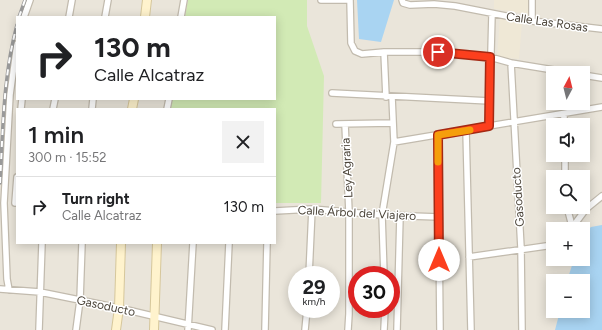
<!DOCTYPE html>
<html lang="en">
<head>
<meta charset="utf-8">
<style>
  body { margin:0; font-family:Figtree,sans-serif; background:#f2f2f2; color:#202124; height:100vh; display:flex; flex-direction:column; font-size:15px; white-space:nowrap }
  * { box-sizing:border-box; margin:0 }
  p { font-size:13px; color:#757577 }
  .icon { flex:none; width:22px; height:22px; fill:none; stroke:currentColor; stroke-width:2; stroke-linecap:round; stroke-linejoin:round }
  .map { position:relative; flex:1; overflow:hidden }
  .drawer { position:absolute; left:16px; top:108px; width:260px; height:136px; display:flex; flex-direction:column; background:#fff; border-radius:0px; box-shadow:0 2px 10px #0003 }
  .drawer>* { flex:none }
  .hud { position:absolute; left:16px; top:16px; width:260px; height:84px; border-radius:0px; box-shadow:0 2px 10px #0003; background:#fff; color:#202124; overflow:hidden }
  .needle { width:26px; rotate:7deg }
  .fabs { position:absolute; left:546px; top:66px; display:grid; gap:8px }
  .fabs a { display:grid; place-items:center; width:44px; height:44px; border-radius:0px; background:#fff; box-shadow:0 2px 10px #0003; font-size:20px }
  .speed { position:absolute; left:288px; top:266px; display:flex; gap:8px; font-size:20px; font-weight:700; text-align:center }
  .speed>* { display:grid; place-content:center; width:52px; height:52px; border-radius:50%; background:#fff; box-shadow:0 2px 10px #0003; line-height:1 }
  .speed small { font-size:10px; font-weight:400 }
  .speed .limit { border:6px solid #d22; background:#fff; color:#111 }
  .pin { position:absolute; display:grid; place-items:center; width:34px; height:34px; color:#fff; margin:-17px; border:2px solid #fff; border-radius:50%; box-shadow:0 1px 4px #0007 }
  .me { position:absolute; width:44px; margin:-22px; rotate:0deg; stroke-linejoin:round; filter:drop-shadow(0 0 3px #0008) }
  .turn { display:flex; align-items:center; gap:14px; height:84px; padding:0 12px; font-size:18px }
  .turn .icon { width:52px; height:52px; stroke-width:2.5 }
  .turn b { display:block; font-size:28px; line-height:34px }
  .round { display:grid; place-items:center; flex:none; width:42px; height:42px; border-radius:0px; background:#f2f2f2 }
  .headline { display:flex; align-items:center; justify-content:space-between; height:68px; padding:0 12px }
  h1 { font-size:24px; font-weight:600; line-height:30px }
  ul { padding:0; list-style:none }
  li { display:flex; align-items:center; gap:12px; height:60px; padding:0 12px; border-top:1px solid #e0e0e0 }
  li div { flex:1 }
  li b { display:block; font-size:15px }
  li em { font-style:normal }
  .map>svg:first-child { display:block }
  .residential { fill:#eae5da; fill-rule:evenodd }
  .education { fill:#efe8d6 }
  .green { fill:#d2eab5 }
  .water { fill:#a9d4f2 }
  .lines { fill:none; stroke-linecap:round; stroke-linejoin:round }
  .street-casing { stroke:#c2bbae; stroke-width:8 }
  .secondary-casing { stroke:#d6c79b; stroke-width:10 }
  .street { stroke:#fff; stroke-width:5.5 }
  .secondary { stroke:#fff3cd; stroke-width:8 }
  .rail-casing { stroke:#9a9a9a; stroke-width:3.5 }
  .rail { stroke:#fff; stroke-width:2; stroke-dasharray:6; stroke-linecap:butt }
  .route-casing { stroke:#a42913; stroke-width:10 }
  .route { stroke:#fc3f1d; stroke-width:7 }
  .slow { stroke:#f59e0b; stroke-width:7 }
  .labels { text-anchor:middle; stroke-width:3; stroke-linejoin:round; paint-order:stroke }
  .street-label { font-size:12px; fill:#4b4439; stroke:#fff }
</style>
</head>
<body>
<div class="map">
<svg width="602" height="330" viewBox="0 0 602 330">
  <rect width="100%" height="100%" fill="#f6f3ec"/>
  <path class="residential" d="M0,0H602V330H0ZM17,17H275V99H17ZM553,73H583V103H553ZM17,109H275V243H17ZM553,125H583V155H553ZM553,177H583V207H553ZM553,229H583V259H553ZM297,275H331V309H297ZM357,275H391V309H357ZM553,281H583V311H553Z"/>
  <path class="education" d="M494,0H528V14L494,9Z
    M500,18L522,23L519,59L497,57Z"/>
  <path class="green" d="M188,0H307V26L324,76L321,203H275V109H170L171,99H275V17H185Z"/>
  <path class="water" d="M357,0H394L381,42L359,39Z
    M602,225V330H555L560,311H583V281H567L574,259H583V234L591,227Z"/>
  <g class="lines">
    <defs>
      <path id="street" d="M321,0H350
        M350,0L351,43L355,51L362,54L384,52H437L490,57L511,63L572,73
        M402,0L403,3L410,5L434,4L455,6L532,21L602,29
        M532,0V21
        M24,17L30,0
        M69,17L72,0
        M105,17L108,0
        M181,17L184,0
        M384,52L386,97
        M511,63L521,248L522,330
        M583,75L602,78
        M332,93L490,101
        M21,109L22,99
        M53,109L55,99
        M92,109L93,99
        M167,109L169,99
        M564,114V125
        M336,124L392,123
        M345,124L349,212V314L348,330
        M489,127L492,14
        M466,130L471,330
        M438,135L440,330
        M394,142L602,107
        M565,155V177
        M15,203L17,177
        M567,207L572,226
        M275,211L312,209L382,215L439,217
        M571,229L586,209L602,196
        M469,257L553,245
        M309,275L312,209
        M384,275L382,215L394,142L392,97
        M0,289L40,292L119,308L212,330
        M9,290L7,279L4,203L10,95L17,44
        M39,330L42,243
        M76,330L80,300L82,243
        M188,330L193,243
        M225,330L229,243
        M265,330L267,243
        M305,330L307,309
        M384,330L385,309
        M397,330L400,216"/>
      <path id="secondary" d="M145,17L147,0
        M132,109L134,99
        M116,330L119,308L121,243
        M154,330L157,243"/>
    </defs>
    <use href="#street" class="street-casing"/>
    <use href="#secondary" class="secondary-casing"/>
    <use href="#street" class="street"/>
    <use href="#secondary" class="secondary"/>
    <defs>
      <path id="rail" d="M19,17L25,0
        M0,183C3,130 3,76 17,25"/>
    </defs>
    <use href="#rail" class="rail-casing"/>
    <use href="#rail" class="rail"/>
  </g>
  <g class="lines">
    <defs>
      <path id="route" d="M438,52L490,57L489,126L438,135L439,260"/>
    </defs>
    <use href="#route" class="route-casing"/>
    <use href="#route" class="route"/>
    <path class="slow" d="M438,162V135L470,130"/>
  </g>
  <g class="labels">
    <g class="street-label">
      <text transform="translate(547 22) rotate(8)" y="4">Calle Las Rosas</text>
      <text transform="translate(347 168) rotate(-93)" y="4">Ley Agraria</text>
      <text transform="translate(518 197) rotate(-94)" y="4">Gasoducto</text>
      <text transform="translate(357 213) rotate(3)" y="4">Calle Árbol del Viajero</text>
      <text transform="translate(106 306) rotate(12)" y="4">Gasoducto</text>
    </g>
  </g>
</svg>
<div class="fabs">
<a><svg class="needle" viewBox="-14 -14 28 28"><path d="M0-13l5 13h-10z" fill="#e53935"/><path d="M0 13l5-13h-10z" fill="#757577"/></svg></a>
<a><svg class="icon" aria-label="sound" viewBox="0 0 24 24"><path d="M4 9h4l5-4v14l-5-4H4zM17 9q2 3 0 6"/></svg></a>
<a><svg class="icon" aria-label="search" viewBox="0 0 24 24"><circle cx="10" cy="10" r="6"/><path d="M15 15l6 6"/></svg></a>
<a>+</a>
<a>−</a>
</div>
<div class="speed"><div>29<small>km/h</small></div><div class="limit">30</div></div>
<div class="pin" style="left:438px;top:52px;background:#d93025"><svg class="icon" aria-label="arrive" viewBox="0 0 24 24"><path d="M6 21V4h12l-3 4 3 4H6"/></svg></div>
<svg class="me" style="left:439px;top:260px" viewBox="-20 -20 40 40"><circle r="19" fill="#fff"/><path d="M0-13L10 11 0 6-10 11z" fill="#fc3f1d"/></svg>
<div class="hud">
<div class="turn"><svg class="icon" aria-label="right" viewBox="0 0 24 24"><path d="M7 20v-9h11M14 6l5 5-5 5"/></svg><div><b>130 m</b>Calle Alcatraz</div></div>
</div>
<section class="drawer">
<div class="headline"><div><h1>1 min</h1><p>300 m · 15:52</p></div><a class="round"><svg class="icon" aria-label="close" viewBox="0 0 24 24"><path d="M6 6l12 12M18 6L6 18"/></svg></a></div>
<ul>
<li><svg class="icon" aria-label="right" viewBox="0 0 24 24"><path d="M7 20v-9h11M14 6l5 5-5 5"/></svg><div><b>Turn right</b><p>Calle Alcatraz</p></div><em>130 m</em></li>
</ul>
</section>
</div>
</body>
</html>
